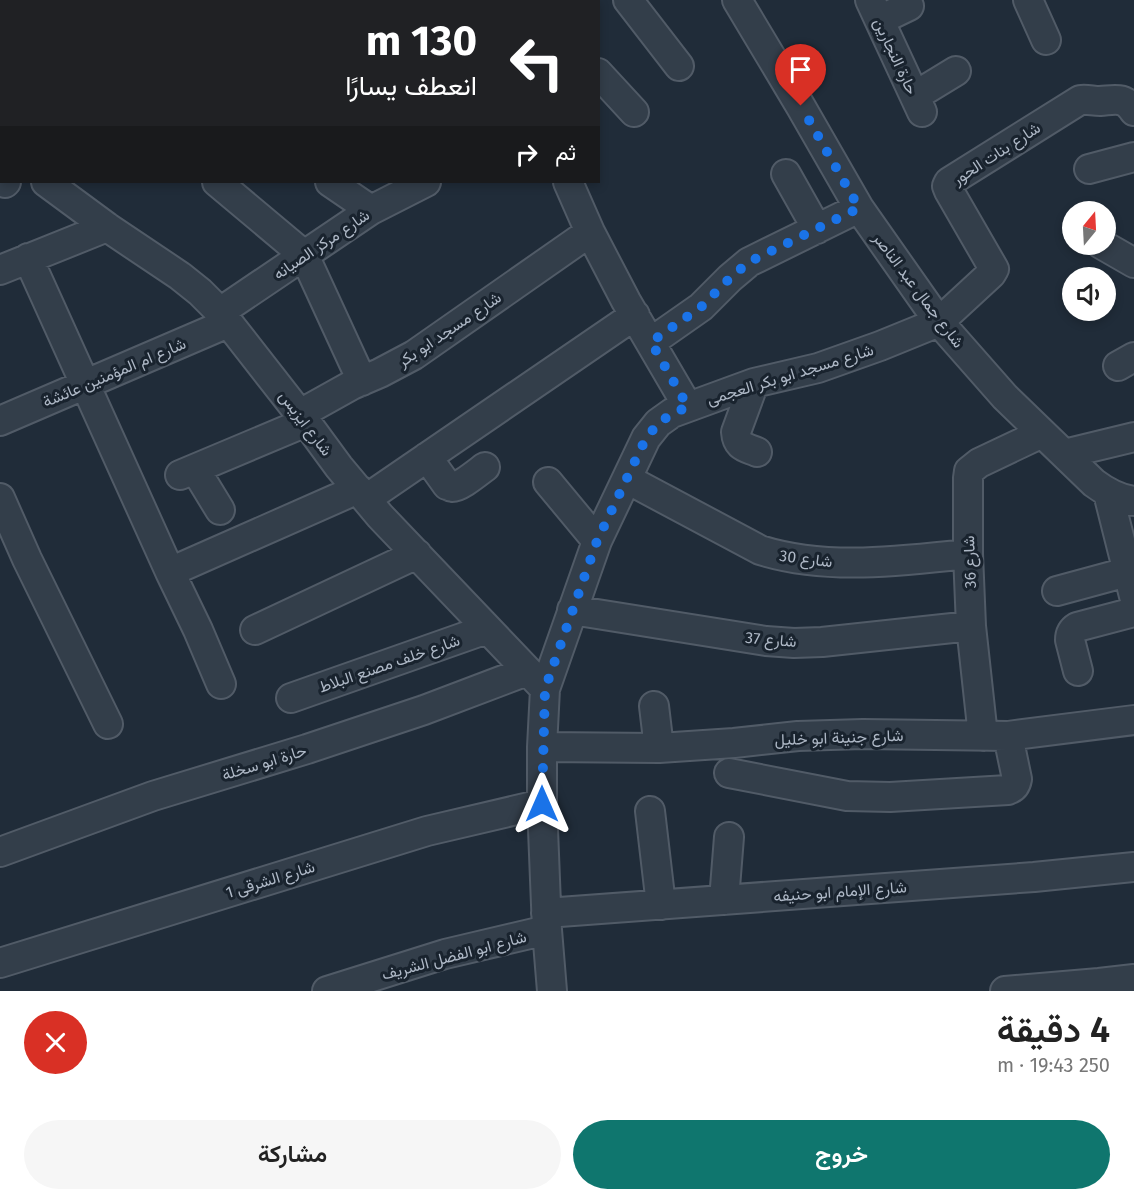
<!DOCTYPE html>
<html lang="ar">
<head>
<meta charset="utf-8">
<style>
  body { margin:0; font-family:"Fira Sans",Vazirmatn,sans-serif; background:#f6f6f6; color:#222; direction:rtl; height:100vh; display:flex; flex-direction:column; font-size:22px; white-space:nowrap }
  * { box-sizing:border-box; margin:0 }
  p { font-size:20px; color:#767676 }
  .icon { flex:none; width:33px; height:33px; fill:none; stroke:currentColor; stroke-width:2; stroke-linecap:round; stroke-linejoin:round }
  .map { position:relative; height:991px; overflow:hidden; direction:ltr }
  .sheet { display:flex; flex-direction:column; background:#fff; flex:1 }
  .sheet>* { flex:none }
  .guide { position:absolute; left:0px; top:0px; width:600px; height:183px; box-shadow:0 3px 9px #0003; direction:rtl; background:#202124; color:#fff; overflow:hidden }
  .needle { width:39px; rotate:18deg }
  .buttons { position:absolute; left:1062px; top:201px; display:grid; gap:12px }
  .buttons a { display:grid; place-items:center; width:54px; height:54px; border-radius:50%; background:#fff; box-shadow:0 3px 9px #0003; font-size:30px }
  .pin { position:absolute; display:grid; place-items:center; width:51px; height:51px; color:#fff; margin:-62px -26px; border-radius:50% 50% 50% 0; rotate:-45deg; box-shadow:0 0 6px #0007 }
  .pin .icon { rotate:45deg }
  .me { position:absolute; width:66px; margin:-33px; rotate:0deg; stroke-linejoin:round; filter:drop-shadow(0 0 4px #0008) }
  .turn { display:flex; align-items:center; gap:21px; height:126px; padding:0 24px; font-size:27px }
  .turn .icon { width:78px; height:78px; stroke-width:2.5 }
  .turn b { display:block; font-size:42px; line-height:51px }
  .then { display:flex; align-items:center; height:57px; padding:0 24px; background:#0003; gap:12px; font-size:22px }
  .round { display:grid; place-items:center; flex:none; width:63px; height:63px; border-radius:32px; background:#f6f6f6 }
  .summary { display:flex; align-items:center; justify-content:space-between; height:102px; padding:0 24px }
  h1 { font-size:36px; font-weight:600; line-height:45px }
  .primary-button { display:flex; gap:12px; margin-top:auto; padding:12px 24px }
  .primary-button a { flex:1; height:69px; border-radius:36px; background:#0f766e; color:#fff; font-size:24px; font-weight:600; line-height:69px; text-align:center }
  .primary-button a+a { background:#f6f6f6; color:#222 }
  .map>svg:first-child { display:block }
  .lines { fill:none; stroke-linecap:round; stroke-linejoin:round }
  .minor-casing { stroke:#515b67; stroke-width:32 }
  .minor { stroke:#333e4a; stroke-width:28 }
  .route { stroke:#1a73e8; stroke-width:10; stroke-dasharray:0 18 }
  .labels { text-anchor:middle; stroke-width:6; stroke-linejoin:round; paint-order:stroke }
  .street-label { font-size:16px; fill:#aeb8c6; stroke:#19232e }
</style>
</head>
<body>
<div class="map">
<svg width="1134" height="991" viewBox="0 0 1134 991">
  <rect width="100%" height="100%" fill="#202c39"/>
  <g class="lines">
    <defs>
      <path id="minor" d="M15,0L16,2
        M107,0L108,2
        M628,0L679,66
        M737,0L801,107L859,208L939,322L1005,397L1094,483C1106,492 1119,499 1134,501
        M870,0L922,112
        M1028,0L1046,40
        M189,2L191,0
        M578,2L580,0
        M880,20L909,6
        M598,73L634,112
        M915,96L956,71
        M1089,169L1134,157
        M786,174L817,229
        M46,182L107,227L180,276L200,292L220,312L306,422L339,467L380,516L545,689
        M217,182L304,255L362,381
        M330,182L371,210
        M568,182L590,232L626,301L688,407
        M5,183L6,182
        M1101,244L1134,263
        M28,258L170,572L198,630L221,684
        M0,270L107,227
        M220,312L371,210L426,182
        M651,342L701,307L730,278L749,262L859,208
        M1118,366L1134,357
        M754,383L736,432C737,447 745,447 757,452
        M300,414L352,385L380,373L414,355L590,232
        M0,421L228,323
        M1064,454L1134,437
        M427,457L447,485C448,485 450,487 452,487C459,488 478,472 485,467
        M195,469L220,510
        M180,475L306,422
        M627,479L760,550C827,571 899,561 968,554
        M548,482L597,541
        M1108,493L1134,596
        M0,498L27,559L108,724
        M366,499L635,315
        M170,572L358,489
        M1057,591L1127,572
        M572,610L766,641L794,643L822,642L971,626
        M255,630L417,554
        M1078,671L1070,640C1070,633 1072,630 1077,627L1134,612
        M291,698L487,629
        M654,706L659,748
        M983,736L971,626L968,554V478L969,471L979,463L1042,433
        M542,747L659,748L734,743L798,736L863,734L1008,736L1134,720
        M729,773L847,796L890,797L1008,790C1014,788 1016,785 1017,779L1008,736
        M650,811L661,905
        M0,852L153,796L307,749L424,710L527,671
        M724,900L729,837
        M546,913L1034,877L1134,867
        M0,963L427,831L542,804
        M327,991L445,954L547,930
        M552,991L547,930L542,804V747L545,689L597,541L646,438L658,423L672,413L754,383L818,368L880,346L939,322L991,274L994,269L949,191L947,186L949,182L1080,100C1087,99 1093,101 1100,101C1115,100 1124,96 1134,111
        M1005,991L1099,983L1134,979"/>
    </defs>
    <use href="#minor" class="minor-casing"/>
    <use href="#minor" class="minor"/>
  </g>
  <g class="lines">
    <path class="route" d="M542,804L545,689L597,541L646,438C660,421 667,415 688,407L651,342L701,307L730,278L749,262L859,208L801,106"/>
  </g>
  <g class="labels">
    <g class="street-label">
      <text transform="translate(896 56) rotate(65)" y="6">حارة النجارين</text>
      <text transform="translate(996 153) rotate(-33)" y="6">شارع بنات الحور</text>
      <text transform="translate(321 244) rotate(-34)" y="6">شارع مركز الصيانه</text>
      <text transform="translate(919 290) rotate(53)" y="6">شارع جمال عبد الناصر</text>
      <text transform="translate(449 329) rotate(-34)" y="6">شارع مسجد ابو بكر</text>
      <text transform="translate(114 372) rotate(-23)" y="6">شارع ام المؤمنين عائشة</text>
      <text transform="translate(790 374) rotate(-17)" y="6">شارع مسجد ابو بكر العجمى</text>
      <text transform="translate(306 423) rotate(53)" y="6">شارع ايزيس</text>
      <text transform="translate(806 558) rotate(7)" y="6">شارع 30</text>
      <text transform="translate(969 562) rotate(-92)" y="6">شارع 36</text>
      <text transform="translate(771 639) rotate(5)" y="6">شارع 37</text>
      <text transform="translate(389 663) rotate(-19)" y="6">شارع خلف مصنع البلاط</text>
      <text transform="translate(839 737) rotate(-2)" y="6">شارع جنينة ابو خليل</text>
      <text transform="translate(264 762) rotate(-17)" y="6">حارة ابو سخلة</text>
      <text transform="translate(270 879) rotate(-17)" y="6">شارع الشرقى 1</text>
      <text transform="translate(840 891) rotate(-4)" y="6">شارع الإمام ابو حنيفه</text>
      <text transform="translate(454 955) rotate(-15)" y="6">شارع ابو الفضل الشريف</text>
    </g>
  </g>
</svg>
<div class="buttons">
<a><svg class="needle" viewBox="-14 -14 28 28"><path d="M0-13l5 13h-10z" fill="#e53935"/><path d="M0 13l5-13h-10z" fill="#767676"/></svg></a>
<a><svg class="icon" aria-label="sound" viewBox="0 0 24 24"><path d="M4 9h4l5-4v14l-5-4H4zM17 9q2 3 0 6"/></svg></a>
</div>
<div class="pin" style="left:801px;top:106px;background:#d93025"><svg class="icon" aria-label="arrive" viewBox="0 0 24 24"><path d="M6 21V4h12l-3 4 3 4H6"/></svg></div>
<svg class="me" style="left:542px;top:804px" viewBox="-20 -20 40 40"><path d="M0-17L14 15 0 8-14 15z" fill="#1a73e8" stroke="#fff" stroke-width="4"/></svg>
<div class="guide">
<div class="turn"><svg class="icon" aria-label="left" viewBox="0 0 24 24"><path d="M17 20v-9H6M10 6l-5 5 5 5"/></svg><div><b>130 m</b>انعطف يسارًا</div></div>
<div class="then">ثم<svg class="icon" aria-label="right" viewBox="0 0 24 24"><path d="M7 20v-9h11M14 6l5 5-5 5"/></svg></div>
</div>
</div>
<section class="sheet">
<div class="summary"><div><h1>4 دقيقة</h1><p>250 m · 19:43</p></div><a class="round" style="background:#d93025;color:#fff"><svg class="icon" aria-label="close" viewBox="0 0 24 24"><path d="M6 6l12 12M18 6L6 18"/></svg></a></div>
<div class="primary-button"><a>خروج</a><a>مشاركة</a></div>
</section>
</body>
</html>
